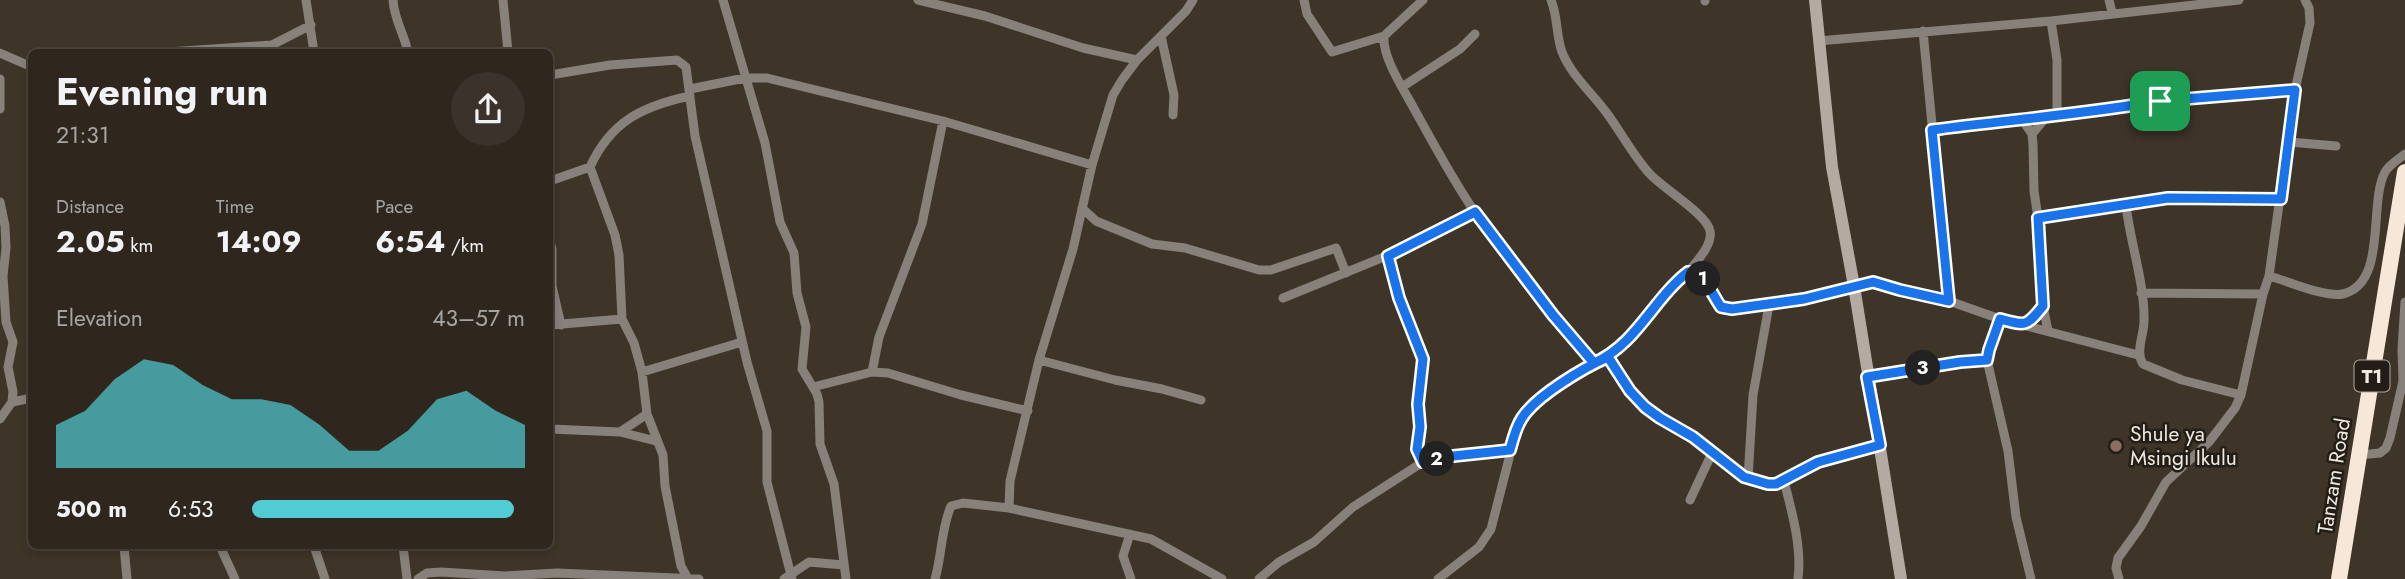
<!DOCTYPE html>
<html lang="en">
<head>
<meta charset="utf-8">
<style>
  :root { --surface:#2f271e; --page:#3b332b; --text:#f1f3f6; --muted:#a7a5a4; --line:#4a443c; --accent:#51ccd5 }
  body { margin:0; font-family:Jost,sans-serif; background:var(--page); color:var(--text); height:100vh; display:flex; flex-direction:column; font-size:26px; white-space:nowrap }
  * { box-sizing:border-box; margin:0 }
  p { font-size:23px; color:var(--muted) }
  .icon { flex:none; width:38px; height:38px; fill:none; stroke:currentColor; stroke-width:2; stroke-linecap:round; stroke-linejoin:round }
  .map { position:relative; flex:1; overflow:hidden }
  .details { position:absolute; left:28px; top:49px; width:525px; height:500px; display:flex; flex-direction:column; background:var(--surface); border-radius:10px; box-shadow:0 4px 10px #0003,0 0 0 2px var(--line) }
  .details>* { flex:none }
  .pin { position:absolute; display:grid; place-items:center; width:60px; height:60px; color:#fff; margin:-30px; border-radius:14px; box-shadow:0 4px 10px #0006 }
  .km { position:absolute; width:35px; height:35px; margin:-18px; border-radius:50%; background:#222; color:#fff; font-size:19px; line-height:35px; text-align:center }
  .round { display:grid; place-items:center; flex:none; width:74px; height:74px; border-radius:37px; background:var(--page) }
  .overview { display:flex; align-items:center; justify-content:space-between; height:119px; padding:0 28px }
  h1 { font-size:38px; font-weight:700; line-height:52px }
  .stats { display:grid; grid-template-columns:repeat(3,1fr); gap:10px; height:119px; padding:7px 28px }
  .stats div { display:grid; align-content:center }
  .stats b { font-size:30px; font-weight:700 }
  .stats small { font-size:19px; font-weight:400 }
  .stats p { font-size:19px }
  .chart { height:196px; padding:14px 28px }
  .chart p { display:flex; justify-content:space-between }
  .chart svg { width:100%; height:126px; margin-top:7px; fill:var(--accent); opacity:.7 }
  ul { padding:0 28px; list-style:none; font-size:23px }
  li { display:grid; grid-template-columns:112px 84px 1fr; align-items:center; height:52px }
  li i { height:18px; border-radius:9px; background:var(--accent) }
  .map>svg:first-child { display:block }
</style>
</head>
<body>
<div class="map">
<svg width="2405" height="579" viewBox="0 0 2405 579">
  <rect width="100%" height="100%" fill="#3f3428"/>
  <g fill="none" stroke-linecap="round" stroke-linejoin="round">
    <path stroke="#87807b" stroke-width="9" d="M306 0 314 52
      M393 0C394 19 404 34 408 52
      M503 0 508 52
      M723 0 765 143 780 222 794 253 797 293 806 327 802 369 817 394 819 402 820 444 834 484 846 579
      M918 0 985 16 1083 48 1137 60
      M1304 0 1307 14 1332 52 1384 36
      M1423 0 1384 36C1382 56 1402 87 1412 105 1432 141 1451 177 1474 211 1510 265 1553 315 1594 363
      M1551 0C1558 17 1556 36 1562 52 1571 75 1592 93 1606 112 1621 132 1632 154 1649 173 1662 188 1707 214 1710 231 1713 245 1696 262 1688 272
      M1705 0V1
      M2109 0 2112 12
      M2051 21 2057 60V115
      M1923 31 1949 301
      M1161 36 1174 95 1173 115
      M1818 41 2051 21 2239 0
      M168 52 272 45 311 25
      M0 53 32 67
      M550 75 610 65 677 60 686 67 695 136 747 362 767 431V482L792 579
      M0 79V109
      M1402 87 1460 49 1475 34
      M690 89 745 78H767L943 121 1092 165
      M2021 118 2032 134 2033 144 2034 191 2038 218 2043 306 2030 322 2023 325
      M1932 130 2021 118 2113 109 2160 101 2295 90
      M2032 134 2047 116
      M2289 142 2336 146
      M550 181 590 167
      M0 202 5 226 6 248 3 276 6 322 13 342 8 367 13 392 12 402 0 419
      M2126 205C2130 242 2145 284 2144 321 2144 335 2135 352 2143 364L2182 380 2241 395
      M1082 208 1096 221 1152 244 1185 248 1259 270H1271L1336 248 1346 273
      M2038 218 2168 198 2281 199
      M550 242 552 249V286L561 325
      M1388 256 1399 298 1423 359 1418 404 1420 427 1417 449 1423 462
      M2269 276C2288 281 2326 298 2343 294 2388 283 2368 204 2385 172 2389 165 2399 159 2405 154
      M2141 293 2263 294
      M1283 298 1411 246 1475 212
      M2043 306 2048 331
      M2000 319 1987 360 2008 451 2016 517 2031 579
      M550 325 622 319
      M1608 357 1630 391 1645 407 1693 437 1744 477 1768 484H1776L1818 462 1880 445
      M1039 360 1115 380 1162 389 1201 400
      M642 372 742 342
      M872 372 879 337 922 224 943 121
      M1867 377 1960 362 1987 360
      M813 387 872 372 888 373 961 395 1028 411
      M12 402 32 398
      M550 429 620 432 656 441
      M620 432 647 414
      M2359 455 2380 453 2386 448 2390 438 2403 381 2402 349 2405 302
      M1748 479 1753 395 1769 305
      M1784 481C1792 512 1802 547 1798 579
      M1690 500 1712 453
      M1009 508 1010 481 1039 360 1073 249 1092 165 1113 95 1122 80 1137 60 1186 11 1193 0
      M1130 534 1123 556 1131 579
      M124 546 127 579
      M220 546 235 579
      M314 546 325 579
      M403 546 407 579
      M418 579 427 573 441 572 505 576 557 573 699 579
      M688 579 681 566 665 486 663 455 647 414 642 372 634 343 622 319 619 255 615 235 590 167C611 121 643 106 690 96
      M784 579 809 562 844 565
      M935 579C942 555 941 529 951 506L963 503 1009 508 1151 539 1222 579
      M1259 579 1279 562 1314 542 1353 507 1423 462 1444 457 1510 450
      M1438 579 1479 547 1491 529 1516 431 1528 410 1537 400 1594 363 1608 357 1625 342 1688 272C1712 272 1707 307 1732 309L1804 299 1873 282 1900 291 1949 301 2000 319 2138 355
      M2119 579 2116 568 2118 558 2141 526 2166 482 2209 442 2235 408 2241 395 2263 294 2269 276 2295 90 2310 23 2309 8 2305 0"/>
    <path stroke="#b4aaa1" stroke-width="12" d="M1815 0 1832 167 1854 286 1901 579"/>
    <path stroke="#f6e7d9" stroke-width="16" d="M2339 579 2405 172"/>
  </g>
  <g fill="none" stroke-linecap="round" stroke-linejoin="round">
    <defs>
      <path id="route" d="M2160 101C2084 114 2008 120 1932 130L1949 301 1900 290 1873 282 1804 299 1732 309 1721 307C1712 295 1705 272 1688 272 1653 299 1637 344 1594 363L1553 315 1475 212 1388 256 1399 298 1423 359 1418 404 1420 427 1417 449 1423 462 1444 457 1510 450C1513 439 1516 427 1522 418 1536 396 1583 368 1608 357L1630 391 1645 407 1660 418 1693 437 1744 477 1768 484H1776L1818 462 1880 445 1867 377 1960 362 1987 360 1989 350 2000 319C2026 326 2026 327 2043 306L2038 218 2168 198 2281 199 2295 90 2160 101"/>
    </defs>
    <use href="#route" stroke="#fff" stroke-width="14"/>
    <use href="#route" stroke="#1a73e8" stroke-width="9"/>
  </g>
  <circle fill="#8d6e63" stroke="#221d17" stroke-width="2.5" cx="2116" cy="446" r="7"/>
  <g text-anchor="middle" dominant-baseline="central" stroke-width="5" stroke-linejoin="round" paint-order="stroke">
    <rect fill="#221d17" stroke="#b2aba4" stroke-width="2" x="2354.5" y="360.5" width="35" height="31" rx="5"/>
    <g font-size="19" font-weight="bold" fill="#f0e8e1">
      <text x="2372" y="376">T1</text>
    </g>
    <g font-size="21" fill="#f0e8e1" stroke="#221d17" text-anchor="start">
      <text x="2130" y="434">Shule ya<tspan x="2130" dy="24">Msingi Ikulu</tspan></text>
    </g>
    <g font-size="21" fill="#f0e8e1" stroke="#221d17">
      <text transform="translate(2334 476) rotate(-81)">Tanzam Road</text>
    </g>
  </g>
</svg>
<div class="pin" style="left:2160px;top:101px;background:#1e9e55"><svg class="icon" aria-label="arrive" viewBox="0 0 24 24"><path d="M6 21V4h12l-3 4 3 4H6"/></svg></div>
<b class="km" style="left:1703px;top:279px">1</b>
<b class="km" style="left:1437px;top:459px">2</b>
<b class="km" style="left:1923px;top:368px">3</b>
<section class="details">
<div class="overview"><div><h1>Evening run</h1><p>21:31</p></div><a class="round"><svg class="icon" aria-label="share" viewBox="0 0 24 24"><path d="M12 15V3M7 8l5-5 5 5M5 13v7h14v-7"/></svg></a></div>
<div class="stats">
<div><p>Distance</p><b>2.05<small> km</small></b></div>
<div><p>Time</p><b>14:09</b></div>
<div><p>Pace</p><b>6:54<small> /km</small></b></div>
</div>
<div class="chart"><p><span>Elevation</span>43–57 m</p>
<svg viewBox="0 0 160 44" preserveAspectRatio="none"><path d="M0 44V29L10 24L20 13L30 6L40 8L50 15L60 20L70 20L80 22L90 29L100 38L110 38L120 31L130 20L140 17L150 24L160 29V44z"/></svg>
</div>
<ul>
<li><b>500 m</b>6:53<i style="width:96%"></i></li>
</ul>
</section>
</div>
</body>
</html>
